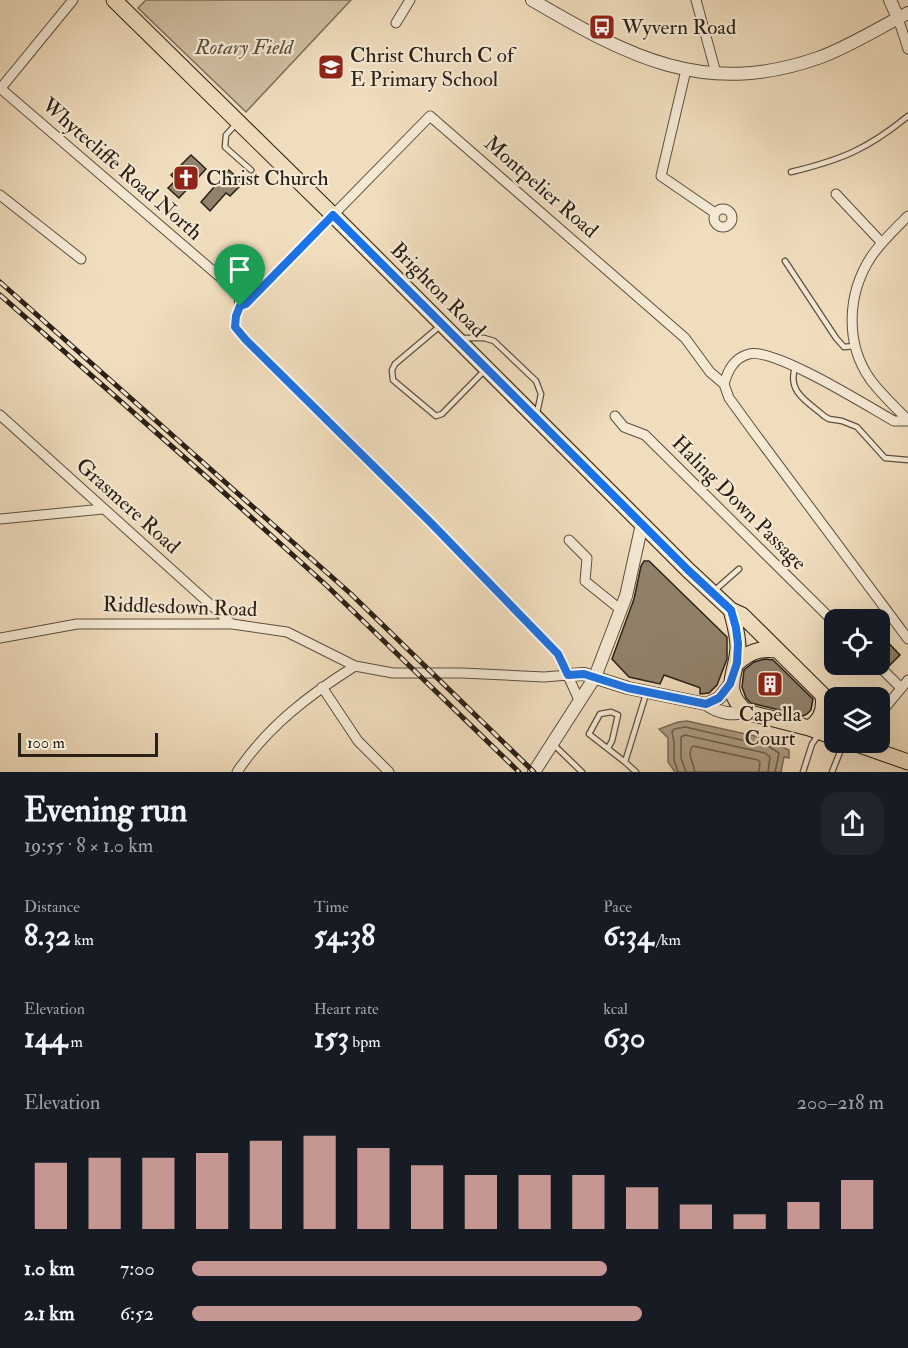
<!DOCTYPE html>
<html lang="en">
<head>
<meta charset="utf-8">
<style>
  :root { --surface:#171b24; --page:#20242c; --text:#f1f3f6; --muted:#9ea1a6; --accent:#c59692 }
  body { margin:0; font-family:"IM FELL Double Pica",serif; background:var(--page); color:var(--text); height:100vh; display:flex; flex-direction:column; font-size:22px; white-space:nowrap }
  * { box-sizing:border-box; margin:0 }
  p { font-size:20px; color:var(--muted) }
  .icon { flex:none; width:33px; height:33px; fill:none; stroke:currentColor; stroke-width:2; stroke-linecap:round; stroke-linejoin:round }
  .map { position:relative; height:772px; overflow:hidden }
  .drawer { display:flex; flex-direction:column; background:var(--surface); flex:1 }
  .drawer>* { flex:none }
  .buttons { position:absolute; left:824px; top:609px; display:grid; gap:12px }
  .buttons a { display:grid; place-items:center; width:66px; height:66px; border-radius:12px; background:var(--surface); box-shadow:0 6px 24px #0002; font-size:30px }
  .scale { position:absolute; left:18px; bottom:15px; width:140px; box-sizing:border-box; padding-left:6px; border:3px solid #2a2015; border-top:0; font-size:16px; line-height:21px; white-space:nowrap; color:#2a2015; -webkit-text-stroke:4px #f5e9d4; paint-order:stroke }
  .pin { position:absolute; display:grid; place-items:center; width:51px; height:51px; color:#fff; margin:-62px -26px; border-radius:50% 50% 50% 0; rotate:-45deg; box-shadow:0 0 6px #0007 }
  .pin .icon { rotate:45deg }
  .round { display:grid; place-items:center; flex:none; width:63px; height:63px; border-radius:18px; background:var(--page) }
  .summary { display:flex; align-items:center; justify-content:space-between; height:102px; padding:0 24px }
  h1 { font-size:33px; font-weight:700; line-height:45px }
  .stats { display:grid; grid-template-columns:repeat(3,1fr); gap:9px; height:102px; padding:6px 24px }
  .stats div { display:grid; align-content:center }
  .stats b { font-size:30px; font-weight:700 }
  .stats small { font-size:16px; font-weight:400 }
  .stats p { font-size:16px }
  .chart { height:168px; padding:12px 24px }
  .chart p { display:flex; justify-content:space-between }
  .chart svg { width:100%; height:108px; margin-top:6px; stroke:var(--accent); stroke-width:6 }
  ul { padding:0 24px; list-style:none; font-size:20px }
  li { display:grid; grid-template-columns:96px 72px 1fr; align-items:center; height:45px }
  li i { height:15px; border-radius:8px; background:var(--accent) }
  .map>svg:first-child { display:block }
</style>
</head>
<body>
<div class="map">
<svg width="908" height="772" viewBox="0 0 908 772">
  <rect width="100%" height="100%" fill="#f0ddbd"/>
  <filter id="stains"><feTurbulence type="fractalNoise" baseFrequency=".00333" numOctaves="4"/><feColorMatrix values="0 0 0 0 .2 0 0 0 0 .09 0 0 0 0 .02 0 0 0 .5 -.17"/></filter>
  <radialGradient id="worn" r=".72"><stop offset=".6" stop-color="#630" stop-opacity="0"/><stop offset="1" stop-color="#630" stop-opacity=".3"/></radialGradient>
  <path fill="#cebda0" stroke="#7c6e5a" stroke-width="1.5" d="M146 0H351L246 112 138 8Z"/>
  <path fill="#ad9d84" stroke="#796b58" stroke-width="1.5" d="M687 721 764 738 789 750V758L784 757 781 772H675L668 762V738L659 729 678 722Z"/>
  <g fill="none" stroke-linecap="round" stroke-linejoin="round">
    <path stroke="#6c5e4c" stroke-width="1.5" d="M678 772 674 760V742L672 732 674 729 685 727 768 746 779 753 775 772
      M686 772 681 758V737L685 735 765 753 770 757 768 772
      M695 772 690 755 691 748 693 746 758 760 760 762 759 772"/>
  </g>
  <path fill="#91826c" stroke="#2a2015" stroke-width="1.5" d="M191 155 206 169 179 198 168 188 176 180 171 175Z
    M229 170 243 183 230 196 226 193 210 211 201 202Z
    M644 561H649L727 637V659L717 685 709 693 700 694V688L698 687 664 675 660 684 629 677 612 659 634 599 641 566Z
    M879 633 900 655 889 666 879 656Z
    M765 659 773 660 813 699 811 710 807 714 803 716 751 703 746 698 742 687 744 670 754 662Z"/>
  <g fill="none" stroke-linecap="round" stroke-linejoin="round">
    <defs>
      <path id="service" d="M237 123 226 135 225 147 251 170
        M791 172C841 160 868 149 908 116
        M785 261 836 338 844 347 855 346
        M440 326 395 364 392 370 393 380 436 416 442 414 484 371
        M462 338H484L494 341 536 381 541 394 537 413
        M795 368C787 392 808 402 824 416L829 419 842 421 857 427 885 458 908 460
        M714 591 739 569
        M554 745 582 772
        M608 748 612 741 618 715 611 712 600 714 589 734 625 762
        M636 772 625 762 646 694
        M803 772 812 744 819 734
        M832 772 844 742"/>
      <path id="minor" d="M696 0 716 73
        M898 18 908 49
        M396 23 410 0
        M686 70 661 176 715 213
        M0 88 234 289 239 295 240 306
        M1 88 73 0
        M836 194 882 243
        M0 195 81 259
        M714 218a9 9 0 1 1 18 0a9 9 0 1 1-18 0Z
        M908 216C895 229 881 242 871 257 847 294 845 343 870 379 881 394 895 407 908 420
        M724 384C728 370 734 358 749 354 774 347 869 407 894 421H908
        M0 415 232 624
        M615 416 624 427 645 435 834 622
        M0 519 103 509
        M569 540 587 558 585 581 621 610
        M0 638 77 624H232L287 632 355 666 393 673H462L544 677 568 675
        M877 664 901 688
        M322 687 358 741 389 772
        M579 700 558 654 432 524 246 340 235 327 236 316 240 306 246 304 430 116 685 338 710 372 724 384 729 398 753 431 908 639
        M879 715 908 680
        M237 772C268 726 309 695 355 666"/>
      <path id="tertiary" d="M532 0C628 56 704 98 818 58 849 47 878 28 908 13
        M890 0 898 18
        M568 675 584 674 628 688 706 704C718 713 733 715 746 712
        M706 704 719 698 730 684
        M534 772 595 677 626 596 642 524"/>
      <path id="primary" d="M114 0 333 215 688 570 731 610 742 615 834 706
        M731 610C734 622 738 634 738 647 737 676 720 688 746 712L809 728 834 737
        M737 663C749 652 759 648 776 650
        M809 728C821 721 825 710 823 697
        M851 742 908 762"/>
    </defs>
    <use href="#service" stroke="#5c4f3f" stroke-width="7"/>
    <use href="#minor" stroke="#5c4f3f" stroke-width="11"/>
    <use href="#tertiary" stroke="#5c4f3f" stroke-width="14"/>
    <use href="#primary" stroke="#2a2015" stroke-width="17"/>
    <use href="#service" stroke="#f5e9d4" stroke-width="4.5"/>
    <use href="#minor" stroke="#f5e9d4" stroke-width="9"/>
    <use href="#tertiary" stroke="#f5e9d4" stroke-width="12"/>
    <use href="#primary" stroke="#f0ddbd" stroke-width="15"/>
    <defs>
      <path id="rail" d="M0 282 351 594 534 772
        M0 295 210 480 326 585 519 772"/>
    </defs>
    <use href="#rail" stroke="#2a2015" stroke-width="5"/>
    <use href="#rail" stroke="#f5e9d4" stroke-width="3" stroke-dasharray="9" stroke-linecap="butt"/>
  </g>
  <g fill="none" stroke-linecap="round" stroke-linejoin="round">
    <defs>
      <path id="route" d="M333 215 688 570 731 610 736 628 738 644 737 663 730 684 719 698 706 704 628 688 584 674 568 675 558 654 432 524 246 340 235 327 236 316 240 306 246 304Z"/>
    </defs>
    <use href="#route" stroke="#fff" stroke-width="12"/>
    <use href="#route" stroke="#1a73e8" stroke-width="8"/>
  </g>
  <defs>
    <symbol id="bus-square" viewBox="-11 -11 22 22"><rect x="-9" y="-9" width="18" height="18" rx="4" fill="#8f2418" stroke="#f5e9d4"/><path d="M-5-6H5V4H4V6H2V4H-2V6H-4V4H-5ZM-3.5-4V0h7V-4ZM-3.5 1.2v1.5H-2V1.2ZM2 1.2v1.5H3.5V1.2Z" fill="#fff"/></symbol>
    <symbol id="school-square" viewBox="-11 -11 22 22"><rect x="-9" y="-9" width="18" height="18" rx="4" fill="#8f2418" stroke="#f5e9d4"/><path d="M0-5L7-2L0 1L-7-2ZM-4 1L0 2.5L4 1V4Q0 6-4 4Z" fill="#fff"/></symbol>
    <symbol id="church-square" viewBox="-11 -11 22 22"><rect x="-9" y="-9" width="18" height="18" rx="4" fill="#8f2418" stroke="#f5e9d4"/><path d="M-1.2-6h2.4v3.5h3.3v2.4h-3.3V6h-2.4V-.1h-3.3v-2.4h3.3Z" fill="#fff"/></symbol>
    <symbol id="building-square" viewBox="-11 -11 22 22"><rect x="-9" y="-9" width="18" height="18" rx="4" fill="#8f2418" stroke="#f5e9d4"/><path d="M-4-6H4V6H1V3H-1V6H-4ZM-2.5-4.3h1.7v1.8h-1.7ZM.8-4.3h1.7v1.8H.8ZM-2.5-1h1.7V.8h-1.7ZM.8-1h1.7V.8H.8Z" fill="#fff"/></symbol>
  </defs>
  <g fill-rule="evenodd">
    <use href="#bus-square" x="587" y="12" width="30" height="30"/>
    <use href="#school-square" x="316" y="52" width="30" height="30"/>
    <use href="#church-square" x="171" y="163" width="30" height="30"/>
    <use href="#building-square" x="755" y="669" width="30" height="30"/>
  </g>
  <g text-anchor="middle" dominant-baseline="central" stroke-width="4.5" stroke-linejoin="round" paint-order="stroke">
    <g font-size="21" fill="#2a2015" stroke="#f5e9d4" text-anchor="start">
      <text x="622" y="27">Wyvern Road</text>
      <text x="350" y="55">Christ Church C of<tspan x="350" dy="24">E Primary School</tspan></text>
      <text x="206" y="178">Christ Church</text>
      <text x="770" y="714" text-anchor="middle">Capella<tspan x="770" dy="24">Court</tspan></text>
    </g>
    <g font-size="21" font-style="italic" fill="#5b4f3f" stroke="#f5e9d4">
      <text x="244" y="47">Rotary Field</text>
    </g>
    <g font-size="21" fill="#2a2015" stroke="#f5e9d4">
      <text transform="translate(122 169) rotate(41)">Whytecliffe Road North</text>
      <text transform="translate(541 187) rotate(41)">Montpelier Road</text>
      <text transform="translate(438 290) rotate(45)">Brighton Road</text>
      <text transform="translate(739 503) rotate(45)">Haling Down Passage</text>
      <text transform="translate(128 506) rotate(42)">Grasmere Road</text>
      <text transform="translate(180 607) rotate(2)">Riddlesdown Road</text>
    </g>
  </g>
  <rect width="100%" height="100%" filter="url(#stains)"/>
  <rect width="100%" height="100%" fill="url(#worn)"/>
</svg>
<div class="buttons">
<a><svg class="icon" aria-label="locate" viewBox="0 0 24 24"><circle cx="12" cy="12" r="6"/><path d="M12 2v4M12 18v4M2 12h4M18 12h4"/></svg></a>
<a><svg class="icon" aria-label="layers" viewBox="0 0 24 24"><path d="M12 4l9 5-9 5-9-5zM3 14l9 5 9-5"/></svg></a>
</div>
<div class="scale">100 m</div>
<div class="pin" style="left:240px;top:306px;background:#1e9e55"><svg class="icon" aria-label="arrive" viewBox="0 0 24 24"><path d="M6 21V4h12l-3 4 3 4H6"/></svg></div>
</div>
<section class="drawer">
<div class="summary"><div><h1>Evening run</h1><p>19:55 · 8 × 1.0 km</p></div><a class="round"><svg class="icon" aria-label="share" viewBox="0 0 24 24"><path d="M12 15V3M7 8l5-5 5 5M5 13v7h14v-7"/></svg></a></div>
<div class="stats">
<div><p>Distance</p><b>8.32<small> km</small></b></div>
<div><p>Time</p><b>54:38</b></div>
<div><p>Pace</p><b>6:34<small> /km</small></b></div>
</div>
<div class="stats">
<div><p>Elevation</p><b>144<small> m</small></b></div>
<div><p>Heart rate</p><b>153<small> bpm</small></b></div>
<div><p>kcal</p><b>630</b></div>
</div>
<div class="chart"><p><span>Elevation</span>200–218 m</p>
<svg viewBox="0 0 160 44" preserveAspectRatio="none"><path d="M5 44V17M15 44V15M25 44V15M35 44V13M45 44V8M55 44V6M65 44V11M75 44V18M85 44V22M95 44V22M105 44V22M115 44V27M125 44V34M135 44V38M145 44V33M155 44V24"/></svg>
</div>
<ul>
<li><b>1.0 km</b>7:00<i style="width:60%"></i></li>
<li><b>2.1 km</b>6:52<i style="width:65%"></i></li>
</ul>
</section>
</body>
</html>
